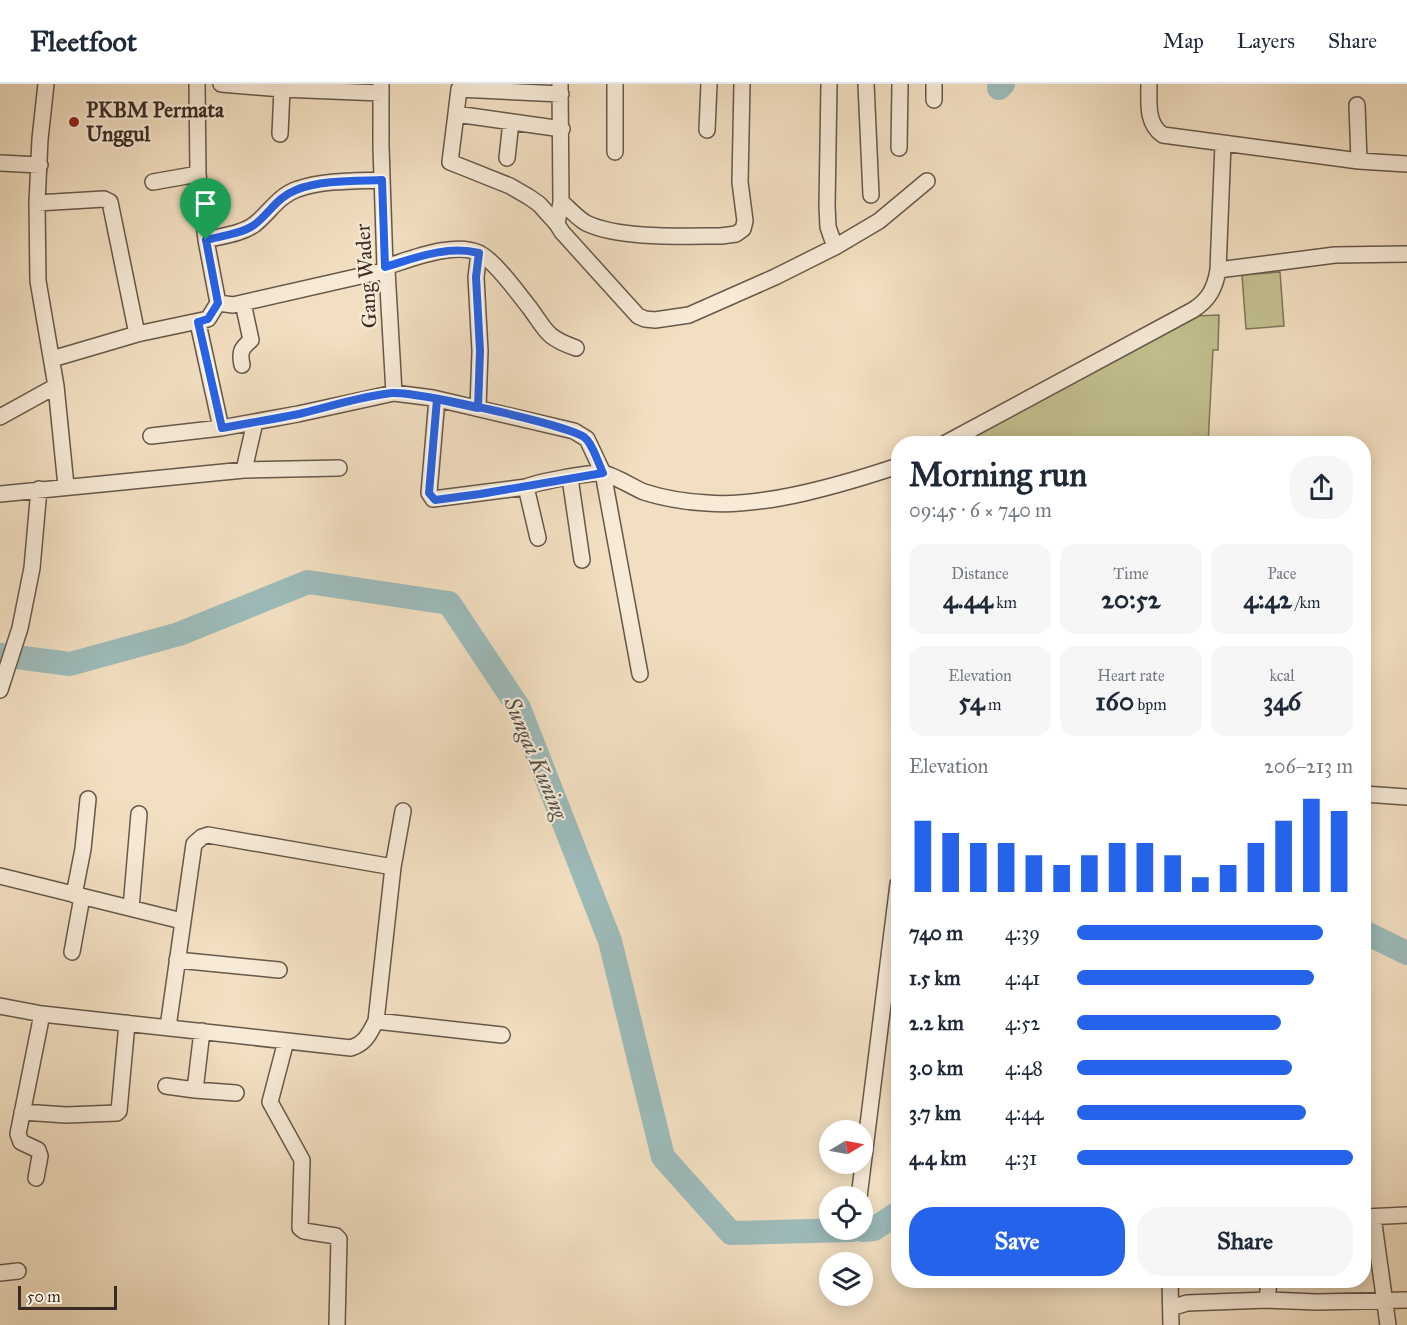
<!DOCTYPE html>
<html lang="en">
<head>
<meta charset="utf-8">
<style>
  :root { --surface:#fff; --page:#f6f6f7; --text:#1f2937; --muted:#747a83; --line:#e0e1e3; --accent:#2563eb }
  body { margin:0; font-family:"IM FELL Great Primer",serif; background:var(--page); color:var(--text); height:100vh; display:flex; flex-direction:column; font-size:22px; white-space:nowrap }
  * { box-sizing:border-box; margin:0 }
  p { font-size:20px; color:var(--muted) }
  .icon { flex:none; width:33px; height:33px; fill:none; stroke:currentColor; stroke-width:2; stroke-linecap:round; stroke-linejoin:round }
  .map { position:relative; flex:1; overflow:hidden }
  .side { position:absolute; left:891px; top:352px; width:480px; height:852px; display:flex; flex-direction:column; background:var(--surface); border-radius:24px; box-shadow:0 3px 15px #0003 }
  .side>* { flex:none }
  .needle { width:39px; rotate:80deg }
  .tools { position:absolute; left:819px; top:1036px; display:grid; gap:12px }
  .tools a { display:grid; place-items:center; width:54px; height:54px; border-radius:50%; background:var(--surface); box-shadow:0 3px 15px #0003; font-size:30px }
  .scale { position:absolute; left:18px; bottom:15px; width:99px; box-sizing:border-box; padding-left:6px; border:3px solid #392b24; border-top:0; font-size:16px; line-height:21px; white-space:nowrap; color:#392b24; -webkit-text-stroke:4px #f7ead7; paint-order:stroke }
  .pin { position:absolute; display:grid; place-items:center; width:51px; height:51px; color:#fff; margin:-62px -26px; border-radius:50% 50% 50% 0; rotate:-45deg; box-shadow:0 0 6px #0007 }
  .pin .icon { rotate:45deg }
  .round { display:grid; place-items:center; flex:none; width:63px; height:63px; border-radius:24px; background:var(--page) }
  .summary { display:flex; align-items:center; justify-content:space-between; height:102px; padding:0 18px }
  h1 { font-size:33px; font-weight:800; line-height:45px }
  .metrics { display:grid; grid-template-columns:repeat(3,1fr); gap:9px; height:102px; padding:6px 18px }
  .metrics div { display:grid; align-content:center; border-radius:15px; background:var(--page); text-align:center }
  .metrics b { font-size:26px; font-weight:800 }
  .metrics small { font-size:16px; font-weight:400 }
  .metrics p { font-size:16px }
  .chart { height:168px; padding:12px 18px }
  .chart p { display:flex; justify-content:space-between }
  .chart svg { width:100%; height:108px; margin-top:6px; stroke:var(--accent); stroke-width:6 }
  .cta { display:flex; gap:12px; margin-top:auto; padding:12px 18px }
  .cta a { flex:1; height:69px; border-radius:24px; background:var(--accent); color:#fff; font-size:24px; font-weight:800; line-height:69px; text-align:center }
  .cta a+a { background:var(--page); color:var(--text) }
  ul { padding:0 18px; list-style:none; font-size:20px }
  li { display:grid; grid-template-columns:96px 72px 1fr; align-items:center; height:45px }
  li i { height:15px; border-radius:8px; background:var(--accent) }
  header { display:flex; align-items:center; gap:36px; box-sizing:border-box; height:84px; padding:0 30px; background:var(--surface); border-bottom:2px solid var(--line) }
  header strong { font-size:28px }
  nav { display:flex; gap:33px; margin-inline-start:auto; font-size:21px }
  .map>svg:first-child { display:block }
</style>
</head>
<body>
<header>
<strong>Fleetfoot</strong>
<nav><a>Map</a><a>Layers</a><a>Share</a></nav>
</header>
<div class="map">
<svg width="1407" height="1241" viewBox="0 0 1407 1241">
  <rect width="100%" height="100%" fill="#f2dfc1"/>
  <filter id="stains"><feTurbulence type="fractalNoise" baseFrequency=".00333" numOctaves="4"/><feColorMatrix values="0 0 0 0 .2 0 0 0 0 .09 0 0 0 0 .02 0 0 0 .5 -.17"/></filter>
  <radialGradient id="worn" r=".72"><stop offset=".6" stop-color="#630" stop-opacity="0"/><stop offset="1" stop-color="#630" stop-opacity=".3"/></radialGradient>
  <path fill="#c2c08e" stroke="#7e7659" stroke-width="1.5" d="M1280 188 1284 242 1246 245 1242 191Z
    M1219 231 1218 266H1213L1208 360H956L1194 232Z"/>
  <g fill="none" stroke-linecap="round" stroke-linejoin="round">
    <path stroke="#9dbbba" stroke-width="24" d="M999 4 1003 0
      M0 571 70 580 179 550 308 498 449 519 519 624 610 857 663 1073 731 1149 852 1146
      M1364 848 1407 869
      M862 1146 874 1145 898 1129"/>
    <defs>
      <path id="minor" d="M46 0 40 55 37 119 38 197 56 302 66 402
        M197 0 198 90 206 156 218 219
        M221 0 282 5 381 9
        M381 0V63L385 183 387 186 394 309
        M560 0 561 118C569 124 577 134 586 139 619 155 683 152 721 152L736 150 743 145 745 137 740 98 742 0
        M615 0V68
        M829 0 827 122 828 143 835 163
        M866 0 871 111
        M934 0V16
        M1149 0C1149 18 1146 40 1163 51L1359 77 1407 80
        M1357 21 1359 77
        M456 30 459 5 561 10
        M707 46 709 0
        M280 50 282 5
        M899 64 900 0
        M507 74 511 38
        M0 79 40 81
        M153 98 198 90
        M561 118 557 140 562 148 638 232 645 235 655 236 689 231 775 193 835 163 879 137 927 97
        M37 119 104 115 110 118 137 250
        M557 140 539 120 529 113 510 102 450 78 456 30 562 45
        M206 156C221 152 242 150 255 140 270 128 279 111 298 105 324 96 355 97 382 96
        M385 183C409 176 454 157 479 169 495 177 517 208 529 223 547 247 545 253 576 264
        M1218 186 1335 171 1407 170
        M218 219 233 221 387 186
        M198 239 221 344
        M52 275 137 250 208 235 218 219
        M242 281C239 267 242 264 251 256L243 219
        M437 315 429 409 433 415 526 403
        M478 324 480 267 476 193 479 169
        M0 333 56 302
        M151 352 221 344 298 330 394 309 433 314 574 347 587 355 603 389 640 590
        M944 360 1193 226C1209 216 1215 204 1218 186L1223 60
        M244 386 255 338
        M570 394 582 476
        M0 410 244 386 339 384
        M538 454 526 403C537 398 591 388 602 389 614 391 632 403 644 408 663 414 687 418 707 419 764 424 844 400 898 382
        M0 606 20 544 32 484 39 405
        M1364 710 1407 713
        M0 792 182 837
        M74 811 83 765 88 715
        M131 824 139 730
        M72 868 82 813
        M177 876 279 886
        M0 922 42 930 351 964C366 959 369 950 376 937L393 783 403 727
        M376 937 502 951
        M168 943 194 760 202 753 208 751 393 783
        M202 947 195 1006 236 1009
        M286 957 270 1018 302 1076 300 1144 304 1147 336 1152 339 1155 337 1241
        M166 1002 195 1006
        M22 1028 66 1031 117 1029 119 1027 127 939
        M36 1094 40 1072 38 1066 21 1058 18 1050 42 930
        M859 1113 898 800
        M1365 1133 1407 1131
        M1373 1133 1388 1241
        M0 1189 18 1187
        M1170 1197 1171 1241
        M1267 1216 1269 1197
        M1171 1224 1187 1219 1267 1216 1317 1218 1407 1216"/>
    </defs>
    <use href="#minor" stroke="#67584b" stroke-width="18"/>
    <use href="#minor" stroke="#f7ead7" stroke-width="15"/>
  </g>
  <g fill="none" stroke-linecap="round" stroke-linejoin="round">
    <defs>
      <path id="route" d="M206 156 218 219 208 235 198 238 222 344C248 339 276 335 303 329 332 322 362 312 392 309 415 307 568 341 584 353 593 360 598 379 603 389L480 410 435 416 429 409 437 315 478 324 480 267 476 193 479 169C447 161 415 174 385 183L382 96C357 97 319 96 296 106 277 113 269 130 254 141 241 150 221 152 206 156"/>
    </defs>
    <use href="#route" stroke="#fff" stroke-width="12"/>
    <use href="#route" stroke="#2563eb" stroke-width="8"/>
  </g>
  <circle fill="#8f2418" stroke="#f7ead7" stroke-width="2" cx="74" cy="38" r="6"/>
  <g text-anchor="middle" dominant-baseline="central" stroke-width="4.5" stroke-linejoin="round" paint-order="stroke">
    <g font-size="21" font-weight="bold" fill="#392b24" stroke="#f7ead7" text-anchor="start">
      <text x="86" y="26">PKBM Permata<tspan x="86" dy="24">Unggul</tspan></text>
    </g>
    <g font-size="21" fill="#392b24" stroke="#f7ead7">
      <text transform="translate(366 192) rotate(-94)">Gang Wader</text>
    </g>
    <g font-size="22" font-style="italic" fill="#524f4a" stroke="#f7ead7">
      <text transform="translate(536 674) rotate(67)">Sungai Kuning</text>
    </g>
  </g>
  <rect width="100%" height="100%" filter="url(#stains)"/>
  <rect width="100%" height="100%" fill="url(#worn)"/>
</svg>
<div class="tools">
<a><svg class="needle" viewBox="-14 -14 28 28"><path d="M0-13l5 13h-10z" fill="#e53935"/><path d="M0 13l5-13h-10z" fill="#747a83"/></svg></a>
<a><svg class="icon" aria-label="locate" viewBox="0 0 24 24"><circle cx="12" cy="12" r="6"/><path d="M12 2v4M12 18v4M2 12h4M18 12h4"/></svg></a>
<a><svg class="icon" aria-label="layers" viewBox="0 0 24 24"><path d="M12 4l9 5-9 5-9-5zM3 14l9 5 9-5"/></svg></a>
</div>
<div class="scale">50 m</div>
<div class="pin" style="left:206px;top:156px;background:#1e9e55"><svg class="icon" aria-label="arrive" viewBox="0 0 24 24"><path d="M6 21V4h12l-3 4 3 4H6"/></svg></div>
<section class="side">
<div class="summary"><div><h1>Morning run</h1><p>09:45 · 6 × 740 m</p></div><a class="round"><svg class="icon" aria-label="share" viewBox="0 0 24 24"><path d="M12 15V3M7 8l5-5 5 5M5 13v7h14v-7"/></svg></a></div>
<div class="metrics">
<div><p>Distance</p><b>4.44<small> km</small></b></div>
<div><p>Time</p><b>20:52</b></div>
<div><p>Pace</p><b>4:42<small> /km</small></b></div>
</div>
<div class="metrics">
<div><p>Elevation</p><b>54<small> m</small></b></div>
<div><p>Heart rate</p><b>160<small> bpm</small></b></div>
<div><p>kcal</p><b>346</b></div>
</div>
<div class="chart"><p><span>Elevation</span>206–213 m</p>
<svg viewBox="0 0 160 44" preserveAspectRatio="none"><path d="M5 44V15M15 44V20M25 44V24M35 44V24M45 44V29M55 44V33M65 44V29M75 44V24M85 44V24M95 44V29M105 44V38M115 44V33M125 44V24M135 44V15M145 44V6M155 44V11"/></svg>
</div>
<ul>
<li><b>740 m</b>4:39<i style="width:89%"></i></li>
<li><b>1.5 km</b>4:41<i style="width:86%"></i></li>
<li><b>2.2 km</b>4:52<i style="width:74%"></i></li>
<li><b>3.0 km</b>4:48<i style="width:78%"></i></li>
<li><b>3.7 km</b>4:44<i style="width:83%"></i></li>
<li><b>4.4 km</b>4:31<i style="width:100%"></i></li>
</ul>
<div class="cta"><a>Save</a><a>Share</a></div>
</section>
</div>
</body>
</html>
